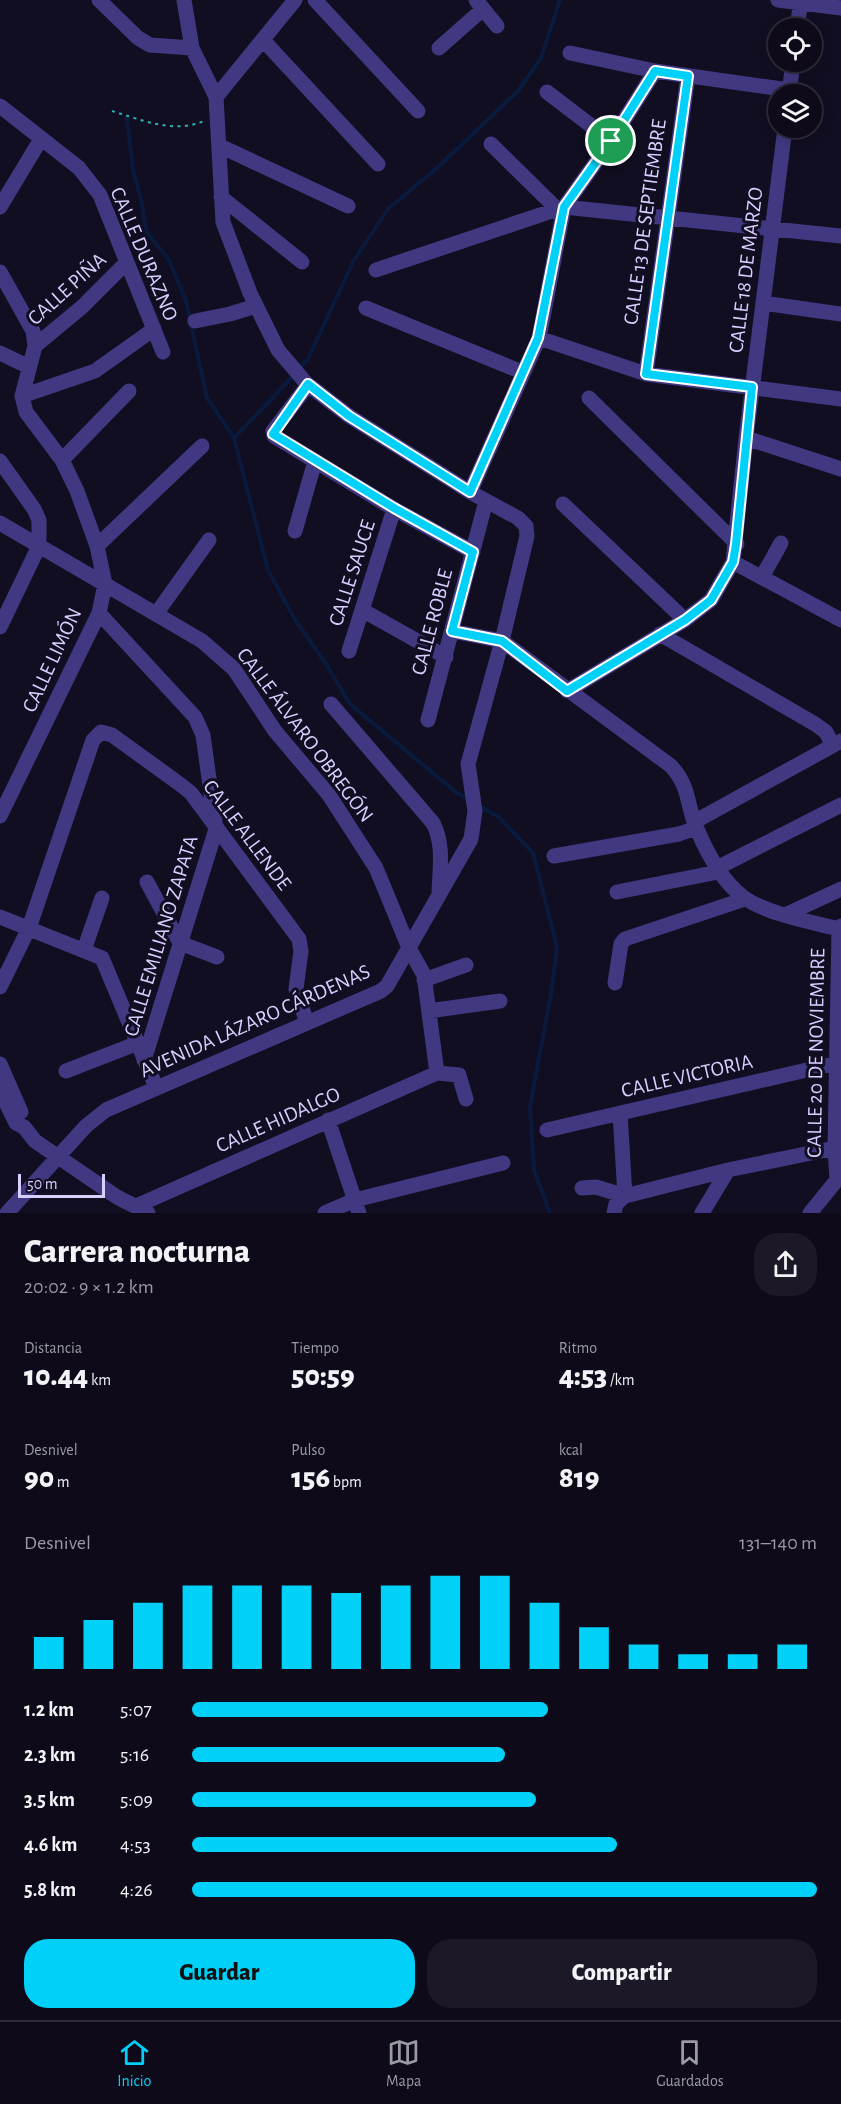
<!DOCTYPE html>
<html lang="es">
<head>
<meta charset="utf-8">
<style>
  :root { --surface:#0e0a1a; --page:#1c1827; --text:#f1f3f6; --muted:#9b9aa2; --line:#2e2b39; --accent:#01d1f9 }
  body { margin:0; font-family:"Alegreya Sans",sans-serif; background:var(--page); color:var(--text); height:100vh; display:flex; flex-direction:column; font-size:22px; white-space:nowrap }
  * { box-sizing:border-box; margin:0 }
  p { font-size:20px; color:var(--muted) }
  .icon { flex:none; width:33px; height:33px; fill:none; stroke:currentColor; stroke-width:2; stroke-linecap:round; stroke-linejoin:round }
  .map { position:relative; height:1213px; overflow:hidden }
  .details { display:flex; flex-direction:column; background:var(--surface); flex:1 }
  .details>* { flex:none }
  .controls { position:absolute; left:768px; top:18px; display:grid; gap:12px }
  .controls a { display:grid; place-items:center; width:54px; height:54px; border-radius:50%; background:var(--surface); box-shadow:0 3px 15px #0003,0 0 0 2px var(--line); font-size:30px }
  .scale { position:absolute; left:18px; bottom:15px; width:87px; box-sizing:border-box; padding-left:6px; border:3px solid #d7cfff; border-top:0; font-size:16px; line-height:21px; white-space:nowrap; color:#d7cfff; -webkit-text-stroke:4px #120e22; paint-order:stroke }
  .pin { position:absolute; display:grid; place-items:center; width:51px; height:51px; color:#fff; margin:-26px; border:3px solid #fff; border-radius:50%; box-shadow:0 2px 6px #0007 }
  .round { display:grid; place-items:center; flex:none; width:63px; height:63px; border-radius:24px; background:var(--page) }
  .head { display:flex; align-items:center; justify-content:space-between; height:102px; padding:0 24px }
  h1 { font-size:33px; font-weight:800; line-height:45px }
  .figures { display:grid; grid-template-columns:repeat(3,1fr); gap:9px; height:102px; padding:6px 24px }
  .figures div { display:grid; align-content:center }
  .figures b { font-size:30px; font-weight:800 }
  .figures small { font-size:16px; font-weight:400 }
  .figures p { font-size:16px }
  .chart { height:168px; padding:12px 24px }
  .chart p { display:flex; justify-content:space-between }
  .chart svg { width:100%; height:108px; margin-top:6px; stroke:var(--accent); stroke-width:6 }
  .primary-button { display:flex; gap:12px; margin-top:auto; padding:12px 24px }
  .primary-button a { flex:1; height:69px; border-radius:24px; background:var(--accent); color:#111; font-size:24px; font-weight:800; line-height:69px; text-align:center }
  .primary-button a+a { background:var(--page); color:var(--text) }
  ul { padding:0 24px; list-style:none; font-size:20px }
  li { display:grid; grid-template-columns:96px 72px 1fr; align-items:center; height:45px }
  li i { height:15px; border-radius:8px; background:var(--accent) }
  .dock { display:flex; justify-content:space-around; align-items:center; height:84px; border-top:2px solid var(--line); background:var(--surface); font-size:16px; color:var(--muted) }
  .dock a { display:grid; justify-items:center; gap:3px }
  .dock .current { color:var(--accent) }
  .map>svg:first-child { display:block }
</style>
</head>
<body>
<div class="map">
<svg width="841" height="1213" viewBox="0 0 841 1213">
  <rect width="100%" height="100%" fill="#120e22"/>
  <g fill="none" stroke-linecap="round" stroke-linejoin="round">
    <path stroke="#091a3f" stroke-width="4" d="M127 118 133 170 141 199 146 231 169 260 186 301 207 398 234 438 268 570 294 618 326 664 350 704 457 793 468 799
      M299 369 308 359 353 262 388 209 437 168 518 91 541 58 560 0
      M234 438 294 375
      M479 806 499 817 533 853 557 947 551 994 530 1107 534 1170 550 1213"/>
    <path stroke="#2eb4b4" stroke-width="2" stroke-dasharray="3 4.5" stroke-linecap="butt" d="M112 111C142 120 174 134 204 121"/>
    <path stroke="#403981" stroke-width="15" d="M99 0 138 38 150 45 192 48 216 97
      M184 0 192 48
      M315 0 418 111
      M476 0 497 26
      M778 0 841 8
      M797 28 801 0
      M263 40 378 164
      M439 48 483 9
      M570 53 655 71 789 90
      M547 92 611 141
      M789 94 793 62
      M0 106 79 168 100 195 163 352
      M491 144 557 209
      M220 146 348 206
      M221 197 302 262
      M0 207 41 139
      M376 270 564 207 841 236
      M0 272 33 331 35 346 22 396 26 412 62 460 77 491 97 546 105 584 99 613 0 816
      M763 303 841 314
      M366 308 522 372
      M195 321 230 314 256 306
      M539 338 646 374 841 399
      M35 346 82 307 127 262
      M0 353 29 367
      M646 374 688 76
      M308 385 273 431 274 436 394 509 473 552
      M22 396 95 371 154 329
      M589 398 737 544
      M746 438 841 469
      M62 460 129 391
      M0 461 34 509 39 520V546L0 627
      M470 492 539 338 564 207 611 141 655 71
      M563 504 685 620
      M0 523 202 641 234 669 275 731 329 795 376 868 409 948 424 975 437 1073
      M295 531 315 461
      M97 546 202 446
      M733 562 841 620
      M762 577 781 543
      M362 610 446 657
      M99 613 195 717 203 735 216 829 144 1060
      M156 614 209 540
      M452 631 502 641 671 766C691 788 686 805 697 829 707 853 722 881 743 897 767 914 811 922 839 929
      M660 634 815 724 826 732 832 744
      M349 651 394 509
      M567 691 685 620 711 600 733 562 746 438 785 128
      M331 704 433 823C444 844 440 868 439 891
      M428 720 486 501
      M694 822 841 741
      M554 856 679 834 696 828
      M147 882 180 943 217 957
      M617 892 713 873 717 868 841 805
      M785 915 841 889
      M0 917 102 958 156 1087
      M84 950 102 898
      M424 980 466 965
      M615 983 621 944 625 939 745 899
      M0 987 29 928 93 740 101 732 112 735 181 785 191 793 299 939 301 951 296 989 307 1023
      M429 1011 500 1001
      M0 1064 21 1112
      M66 1071 138 1043
      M0 1090 16 1123 24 1127 35 1141 117 1197 148 1213
      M328 1120 359 1213
      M547 1130 837 1063
      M837 1180 835 1148 839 929 841 926
      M582 1188 596 1187 625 1196 728 1170 835 1148
      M136 1206 437 1073 459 1075 466 1099
      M7 1213 86 1126 106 1110 381 991 387 986 471 839 475 811 468 764 502 641 527 536 526 526 518 518 470 492 349 416 306 383 278 350 250 293 223 222 216 97 295 0
      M325 1213 355 1200 503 1163
      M614 1213 616 1204 625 1196 620 1113
      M702 1213 728 1170
      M810 1213 841 1175"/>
  </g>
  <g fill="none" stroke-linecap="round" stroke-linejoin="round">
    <defs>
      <path id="route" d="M655 71 688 76 646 374 752 387 736 544 733 562 711 600 685 620 567 691 502 641 452 631 473 552 394 508 273 434 308 384 349 416 470 492 538 338 564 207 611 141Z"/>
    </defs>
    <use href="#route" stroke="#fff" stroke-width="12"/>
    <use href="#route" stroke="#01d1f9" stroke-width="8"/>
  </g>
  <g text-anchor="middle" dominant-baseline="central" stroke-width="6" stroke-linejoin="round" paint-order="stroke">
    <g font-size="21" fill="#d7cfff" stroke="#120e22">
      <text transform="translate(645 222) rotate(-82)">CALLE 13 DE SEPTIEMBRE</text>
      <text transform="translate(144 254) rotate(67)">CALLE DURAZNO</text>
      <text transform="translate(746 270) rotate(-83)">CALLE 18 DE MARZO</text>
      <text transform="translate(67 289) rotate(-42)">CALLE PIÑA</text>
      <text transform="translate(352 573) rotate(-72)">CALLE SAUCE</text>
      <text transform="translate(432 622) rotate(-75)">CALLE ROBLE</text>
      <text transform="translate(52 660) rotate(-65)">CALLE LIMÓN</text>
      <text transform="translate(305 735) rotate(53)">CALLE ÁLVARO OBREGÓN</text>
      <text transform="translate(247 835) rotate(53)">CALLE ALLENDE</text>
      <text transform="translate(161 936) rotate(-73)">CALLE EMILIANO ZAPATA</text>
      <text transform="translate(255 1021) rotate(-24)">AVENIDA LÁZARO CÁRDENAS</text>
      <text transform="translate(816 1053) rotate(-89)">CALLE 20 DE NOVIEMBRE</text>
      <text transform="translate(687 1076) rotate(-13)">CALLE VICTORIA</text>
      <text transform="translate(278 1120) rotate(-24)">CALLE HIDALGO</text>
    </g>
  </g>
</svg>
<div class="controls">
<a><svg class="icon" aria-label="locate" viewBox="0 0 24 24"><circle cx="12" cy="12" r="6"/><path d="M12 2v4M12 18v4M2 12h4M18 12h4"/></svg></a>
<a><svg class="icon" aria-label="layers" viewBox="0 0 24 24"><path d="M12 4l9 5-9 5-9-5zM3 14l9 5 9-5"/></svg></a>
</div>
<div class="scale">50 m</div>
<div class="pin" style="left:611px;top:141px;background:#1e9e55"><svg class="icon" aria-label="arrive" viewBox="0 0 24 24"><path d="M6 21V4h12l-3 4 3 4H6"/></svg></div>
</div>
<section class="details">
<div class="head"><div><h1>Carrera nocturna</h1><p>20:02 · 9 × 1.2 km</p></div><a class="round"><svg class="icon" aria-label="share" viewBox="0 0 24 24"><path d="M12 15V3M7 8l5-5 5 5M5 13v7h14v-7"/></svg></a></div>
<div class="figures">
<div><p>Distancia</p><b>10.44<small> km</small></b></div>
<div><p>Tiempo</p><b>50:59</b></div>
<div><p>Ritmo</p><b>4:53<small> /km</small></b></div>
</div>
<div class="figures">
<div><p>Desnivel</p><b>90<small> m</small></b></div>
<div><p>Pulso</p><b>156<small> bpm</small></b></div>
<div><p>kcal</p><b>819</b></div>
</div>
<div class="chart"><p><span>Desnivel</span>131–140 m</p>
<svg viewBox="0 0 160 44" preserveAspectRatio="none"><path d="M5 44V31M15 44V24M25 44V17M35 44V10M45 44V10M55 44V10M65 44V13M75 44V10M85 44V6M95 44V6M105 44V17M115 44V27M125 44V34M135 44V38M145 44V38M155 44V34"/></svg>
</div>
<ul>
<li><b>1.2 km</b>5:07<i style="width:57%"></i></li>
<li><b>2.3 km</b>5:16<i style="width:50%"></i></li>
<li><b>3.5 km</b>5:09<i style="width:55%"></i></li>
<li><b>4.6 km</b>4:53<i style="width:68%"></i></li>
<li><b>5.8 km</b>4:26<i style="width:100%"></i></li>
</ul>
<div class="primary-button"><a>Guardar</a><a>Compartir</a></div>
</section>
<nav class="dock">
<a class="current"><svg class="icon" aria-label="home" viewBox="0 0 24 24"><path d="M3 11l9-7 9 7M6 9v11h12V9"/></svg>Inicio</a>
<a><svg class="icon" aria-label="map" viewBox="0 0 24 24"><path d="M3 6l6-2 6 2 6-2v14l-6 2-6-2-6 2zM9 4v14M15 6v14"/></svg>Mapa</a>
<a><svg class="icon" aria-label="saved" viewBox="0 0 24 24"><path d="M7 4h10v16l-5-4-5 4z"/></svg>Guardados</a>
</nav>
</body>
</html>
